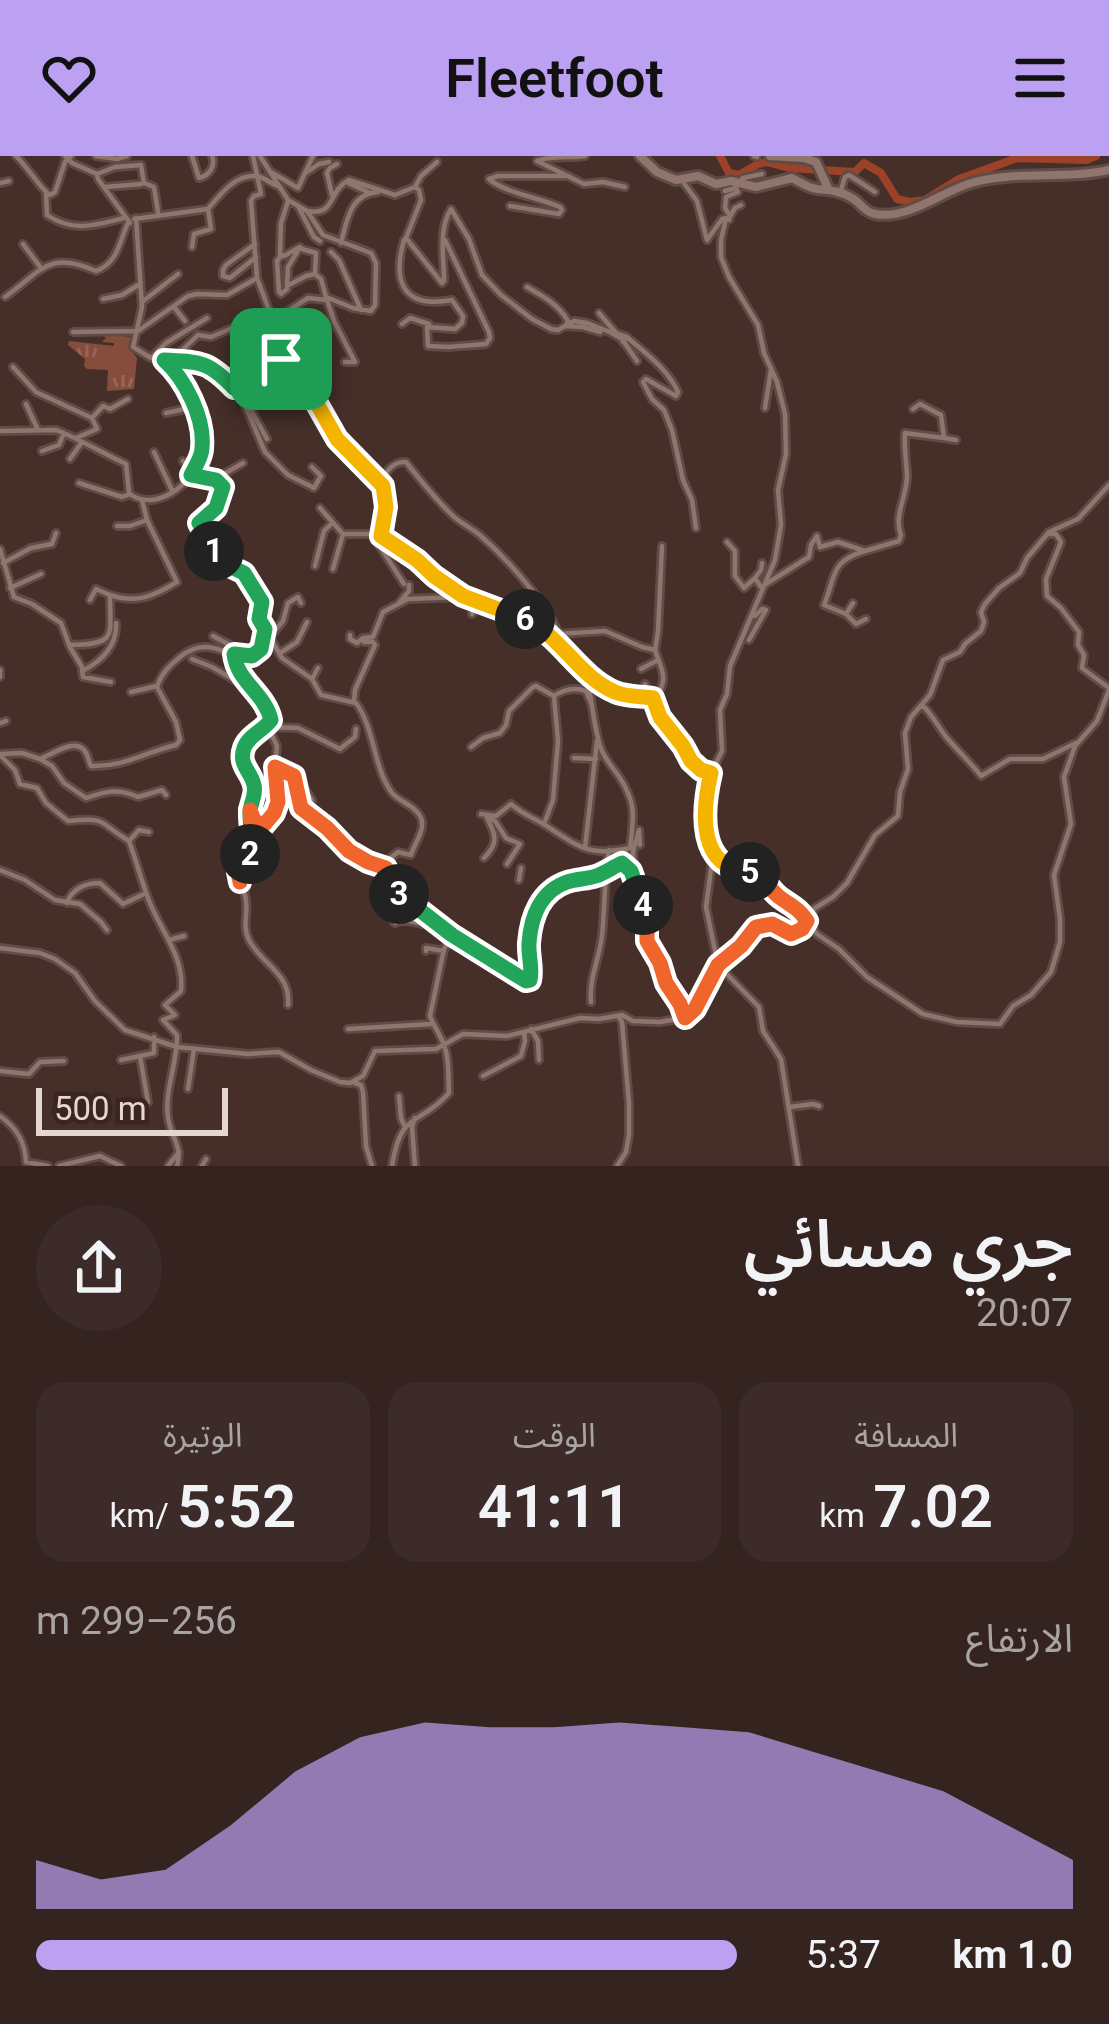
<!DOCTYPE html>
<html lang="ar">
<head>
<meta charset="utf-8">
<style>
  :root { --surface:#34231f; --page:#3c2b28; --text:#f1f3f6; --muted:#a9a4a4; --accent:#bca0f2 }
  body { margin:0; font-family:Roboto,"Noto Sans Arabic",sans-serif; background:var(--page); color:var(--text); direction:rtl; height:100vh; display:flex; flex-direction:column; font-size:45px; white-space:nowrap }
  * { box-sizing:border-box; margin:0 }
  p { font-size:39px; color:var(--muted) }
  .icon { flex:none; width:66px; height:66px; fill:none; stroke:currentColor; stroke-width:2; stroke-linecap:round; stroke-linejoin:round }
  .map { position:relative; height:1010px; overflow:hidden; direction:ltr }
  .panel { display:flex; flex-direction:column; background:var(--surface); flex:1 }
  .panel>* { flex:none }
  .scale { position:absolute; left:36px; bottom:30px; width:192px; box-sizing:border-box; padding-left:12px; border:6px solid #e5d6d1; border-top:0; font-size:33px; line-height:42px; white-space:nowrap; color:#e5d6d1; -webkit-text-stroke:9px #3b251f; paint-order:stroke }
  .pin { position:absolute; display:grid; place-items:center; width:102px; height:102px; color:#fff; margin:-51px; border-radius:24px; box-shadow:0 6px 18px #0006 }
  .km { position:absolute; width:60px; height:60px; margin:-30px; border-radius:50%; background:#222; color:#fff; font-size:33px; line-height:60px; text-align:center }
  .round { display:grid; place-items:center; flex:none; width:126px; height:126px; border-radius:63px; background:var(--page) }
  .headline { display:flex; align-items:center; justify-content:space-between; height:204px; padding:0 36px }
  h1 { font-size:66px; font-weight:600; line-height:90px }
  .metrics { display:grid; grid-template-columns:repeat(3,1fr); gap:18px; height:204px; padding:12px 36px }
  .metrics div { display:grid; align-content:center; border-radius:30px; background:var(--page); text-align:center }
  .metrics b { font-size:60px; font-weight:600 }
  .metrics small { font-size:33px; font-weight:400 }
  .metrics p { font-size:33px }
  .chart { height:336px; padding:24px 36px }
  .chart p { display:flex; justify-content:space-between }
  .chart svg { width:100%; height:216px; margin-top:12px; fill:var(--accent); opacity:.7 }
  ul { padding:0 36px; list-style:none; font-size:39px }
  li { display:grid; grid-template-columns:192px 144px 1fr; align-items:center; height:90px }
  li i { height:30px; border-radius:15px; background:var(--accent) }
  header { display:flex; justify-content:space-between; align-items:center; height:156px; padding:0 36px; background:var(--accent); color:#111; font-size:54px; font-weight:600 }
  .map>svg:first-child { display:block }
</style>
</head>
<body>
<header><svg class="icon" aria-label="menu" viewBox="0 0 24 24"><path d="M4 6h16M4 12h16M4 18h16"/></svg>Fleetfoot<svg class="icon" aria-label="heart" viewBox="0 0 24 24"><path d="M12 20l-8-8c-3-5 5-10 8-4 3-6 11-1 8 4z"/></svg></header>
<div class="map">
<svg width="1109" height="1010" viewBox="0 0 1109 1010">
  <defs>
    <pattern id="grass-tufts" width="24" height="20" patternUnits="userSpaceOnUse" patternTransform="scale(3)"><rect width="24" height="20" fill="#864d3c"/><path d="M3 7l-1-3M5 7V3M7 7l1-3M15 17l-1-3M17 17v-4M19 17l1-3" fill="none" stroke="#976657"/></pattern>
  </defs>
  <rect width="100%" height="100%" fill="#462f29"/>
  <path fill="url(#grass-tufts)" d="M102 177 130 181 131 194 137 202 134 233 107 235 108 214 87 213 84 210 85 203 68 189 69 185 114 190V187L102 186 106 182Z"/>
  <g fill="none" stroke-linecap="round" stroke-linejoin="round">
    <path stroke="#9c4228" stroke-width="8" d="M720 0 729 17 739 19 758 8 767 6 789 12 855 16 864 7 881 17 897 43 910 46 925 44 959 23 1017 2 1086 4 1096 0"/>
    <defs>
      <path id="minor" d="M16 0C28 11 41 34 50 39L55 36 65 6 71 0
        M65 0 72 7 97 18 98 23 130 67
        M96 0 117 3 127 0
        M192 0 199 22C209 20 216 10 212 0
        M253 0 261 38 254 40 251 45 257 122 278 178 337 283 383 330 386 351 380 378
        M260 0 288 44 307 55 323 79 371 97 376 107 375 149 371 155 353 152 326 141 334 165 355 206H345
        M585 0C570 2 548 0 537 5L584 28 603 26 625 31
        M754 0 757 1
        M271 16 298 32 313 0
        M307 16 319 8 329 6
        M97 18 115 11 141 9 144 27 154 31 158 56
        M683 26 697 45 707 84 722 63 726 62 721 84V101L729 121 758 169 764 197 777 226 785 258 786 298 778 334 781 369 775 404 730 510 727 538 720 554 722 595 711 617 707 643V683L713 698 706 751 718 809 759 851 763 875 781 903 798 1010
        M0 27 9 25
        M348 27 370 37
        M739 27 743 22 762 18
        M105 31 141 28
        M415 31 421 20 437 6
        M725 35 736 32 738 36 726 41 725 52 730 60 729 64
        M840 37 845 21 849 19 875 36
        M46 38 47 59C74 77 95 69 124 62
        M332 39 327 17 330 12 337 8
        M288 45 281 67 280 98 284 100 300 91 288 111 287 130 306 120 315 118 321 123 326 141
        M298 50 314 81 320 85
        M510 50 559 58 562 54 560 51C540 42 503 36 489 23L498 20H569
        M307 55C337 60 327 35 349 24L395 39 415 31 419 34 421 44 406 82 442 127 444 125C444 101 438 74 451 53L469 83 482 119 501 139 532 163 551 173 558 174 574 165 587 167 610 176 622 183 637 205
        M136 62 142 151 133 191 151 202 196 206 218 214 244 247 265 296 288 319 314 332 321 320 312 311
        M729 62 735 52 741 49
        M134 63 208 53C220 39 237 15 260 21 266 23 272 28 278 30
        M404 84C392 126 403 153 452 144L463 160 462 167 455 173 427 171 428 190 448 191 486 188 490 182 489 176 445 84
        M341 87C347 64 350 38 378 36
        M23 88 41 112
        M255 88 226 109 223 114V120L230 122 256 101
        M192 91 194 78 211 73 208 53
        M302 93 316 97 315 118
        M331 96 339 104 361 154
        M281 100 277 105 279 136 281 138 287 133
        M527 131C543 140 559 149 568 165L566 169
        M5 141C42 115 48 94 96 115 119 107 119 84 129 65
        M103 143 122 139 140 128
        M142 146 178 118
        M174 151 185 165
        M288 155 308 142 326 144
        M599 157 616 177 627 181
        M402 168 410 162 429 168
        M565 170 583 171 600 176
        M73 176 138 175 188 140 197 138 227 139 257 122
        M277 176 295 173 306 193
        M623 186 627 181C646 198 667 212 678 236L676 240 646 223 643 226 652 243 664 254 672 274 683 324 692 344 696 372
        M153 200 166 187 207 162
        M174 202 198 179 211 181 256 162 274 167
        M13 211 36 236 92 262 97 273 76 282
        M297 211 313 203
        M249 223 272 215
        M234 233 246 223 255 208 291 202
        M244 241 267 283
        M26 248 38 274
        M765 252 771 214
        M166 257 194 251
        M92 262 103 250 110 253 128 243
        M0 275 56 274C80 283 102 297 126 308L129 336
        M944 282 956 284
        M42 295 59 289 64 277
        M154 296 173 336
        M70 303 82 286
        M183 305 193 316
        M191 319 216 324 222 329C224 349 209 354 199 367L212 393 225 408 242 415 259 438 262 446 259 463 282 502 312 523 321 539 356 547C375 573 373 611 392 637 400 646 416 650 421 662 426 673 414 688 411 699L398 696 383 708
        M217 322 243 307
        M79 327 122 341 130 338C159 359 202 321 202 289 202 258 187 225 165 205
        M381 328C385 316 393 305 406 306 420 324 434 341 450 357 459 367 471 371 481 380 506 402 547 447 558 477
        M320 352 343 378H380L459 438 537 469 566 493 595 525 613 536 654 544C670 522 662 516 655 494
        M117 370H130L147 364
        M372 378 404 428
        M1048 378H1056L1061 386 1046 423 1047 440 1061 452 1079 476 1078 489 1084 499 1082 512 1109 532
        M727 386 735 395V420L744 432 755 422 761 431 809 401 811 389 817 380 820 391 838 386 865 395 899 385 901 379C893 358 908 340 907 318 906 304 904 291 905 277L944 282 941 259 920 248 913 253
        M0 393 14 441 32 448 61 467 70 491 82 511 83 521 111 526
        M3 407 31 392 52 388 56 377
        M315 410 324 375 332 367
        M333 413 343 378
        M755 422 761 414 762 407
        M10 432 41 418
        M90 444 96 433 110 439
        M853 447 846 458 824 449C836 420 830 405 865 395
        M398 448 409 435V429
        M472 458 477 444
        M846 458 856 468 866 463
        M557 478 605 475 642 491 655 494
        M350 479V483L357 487 363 482 373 481 383 456 408 443 460 441
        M213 480 230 489C234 499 234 510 240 519 253 537 274 547 268 571L246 585 242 599 243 609 255 630 249 657 254 686 250 700 238 716C240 725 245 735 246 745 248 759 242 770 249 784 262 809 291 817 288 849
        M269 482 283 465 288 447 298 441 301 447
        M749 484 766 454 762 453 755 460
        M69 489C118 488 110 481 110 439 137 448 154 440 177 426L147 364 142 344
        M655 494 658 476 662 390
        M280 497 297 486 307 466
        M192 503 212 511 252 534
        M641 513 658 504
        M0 514V521
        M82 515C102 505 117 490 116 467
        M312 523 318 512
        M645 528 650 542
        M131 536 157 530
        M654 544 660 561 683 590 691 605 711 617
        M354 546 355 534 375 489 373 486H364
        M922 549C933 559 938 571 947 582 958 595 971 607 981 620L1010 603H1043L1076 587
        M0 567 6 565
        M356 573 355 581 340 593 298 572 268 571 277 590 275 612 294 620 301 653 327 672 348 694 368 706 386 712 398 737 411 749 504 814 527 825 532 818C526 785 528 743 563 727 572 723 582 723 591 721 604 718 612 709 626 709L633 720 645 753 647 785 660 807 666 828 680 848 685 863
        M471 591 483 582 500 577 506 569 509 555 533 531 536 530 554 540
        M0 598 22 597 40 603C51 599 73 583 83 593 88 597 88 604 91 610 125 611 145 596 176 589L180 584 176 566 157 531C161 518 169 510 180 501 212 475 232 509 254 499 264 494 263 482 265 473
        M0 599 15 614 20 628 37 632 46 647 68 665C109 661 97 666 129 685 136 704 141 723 148 742 159 773 185 800 181 835L165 849 175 859 163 864 177 879C178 906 164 935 168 961 170 980 183 989 177 1010
        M574 602 596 603
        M40 603 52 610 64 627 86 642C107 635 118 632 138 641L162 634 166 639
        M297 631 304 632 312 644 310 658
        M481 658 496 660 511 648C522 658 534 662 545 669 580 691 587 701 630 692 634 660 637 647 618 619 613 612 606 604 602 595 593 573 593 544 586 519
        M252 661 263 670 277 649 275 612
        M488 662 495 665 506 682 520 688 507 708
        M544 668 553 644 558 585 554 540C564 533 575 531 586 535L592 549
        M129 685 139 674 149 676
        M585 692 597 585
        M713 698 738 715 753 716 762 720 778 739 799 754 817 778 839 793 867 821 923 858 957 866 1000 868 1013 850 1031 839 1051 816 1060 786V763L1054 719 1071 668 1064 621 1075 590 1097 565 1109 534
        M484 702C499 687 496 679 487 662
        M0 714 25 724 55 744 80 748 101 766 107 774
        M634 718 633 696 639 674 640 689
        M519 724 521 712
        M67 747C71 733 86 727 100 727L123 748 146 737
        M380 748 395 767C408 760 424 773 437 766
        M169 784 184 780
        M0 792 40 797 55 803 75 817 95 845 125 874 177 891 248 898 279 896 311 914 340 926 350 927 363 920 375 895 436 893 463 878 507 880 580 862 599 863 622 859 633 865 660 866 688 861 718 809 737 793 754 772 768 767 789 778 803 773 815 752 833 741 847 727 875 679 898 660 900 636 908 613 905 577 911 561 930 539 943 504 960 496 965 488 981 475 984 466 981 456 985 448 999 432 1020 417 1027 402 1049 376 1078 363 1109 329
        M426 795V792L444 795
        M591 846C589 823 599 803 602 780 605 751 604 723 609 694
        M348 873 431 868
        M531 873 538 885 539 904
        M140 900 148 946
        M121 904 154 897V881
        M0 915 29 918 40 906 64 905
        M483 920 521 900 525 885 524 876
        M355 927 361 929 363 936 366 990 372 1010
        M188 933 194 893
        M399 940 401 962 405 971
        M790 951 813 948 819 950
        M0 960C17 972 25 986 26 1006L48 1010
        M59 1010 100 1000 121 1010
        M168 1010 179 996
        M202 1010 206 1003
        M392 1010C401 953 419 971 449 937 448 918 450 897 440 880 437 873 432 867 430 860L444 793 452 779
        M415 1010 412 971 415 962
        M617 1010 626 996 629 979V947L622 866 618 860"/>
      <path id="tertiary" d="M640 0 657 16 676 24 698 20 716 28 731 25 756 31 792 22C800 26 808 32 817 33 829 34 841 35 852 42 861 47 864 56 875 58 908 64 941 36 971 27 1016 14 1063 24 1109 14
        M770 0 804 2 816 6 828 32"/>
    </defs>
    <use href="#minor" stroke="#5f4c47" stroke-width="10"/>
    <use href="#tertiary" stroke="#5f4c47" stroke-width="14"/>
    <use href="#minor" stroke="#8f756d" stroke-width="4.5"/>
    <use href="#tertiary" stroke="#8f756d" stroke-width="8"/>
  </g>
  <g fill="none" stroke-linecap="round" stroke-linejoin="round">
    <defs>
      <path id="split-1" d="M214 395 199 367 216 352 223 331 216 324 191 319C195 311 202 301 202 292 205 262 185 223 164 204 201 206 208 205 234 232L246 223 255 208 281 203"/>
      <path id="split-2" d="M214 395 225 408 244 417 262 446 259 463 265 473 261 493 252 500 234 498C237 526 265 537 271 564 264 574 248 580 244 592 238 609 251 615 254 629 257 640 249 648 250 659 250 674 255 683 250 698"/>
      <path id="split-3" d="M250 698C245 707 241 715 240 726L238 716C256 687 254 688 250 654L254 664 263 670 274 657 278 646 275 611 294 620 301 652 327 672 349 695 368 706 386 712 399 738"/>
      <path id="split-4" d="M399 738 452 779 526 825 530 824C533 812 528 800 529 787 531 760 541 735 567 726 576 723 587 723 596 720 605 717 613 711 622 707L631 715 643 749"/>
      <path id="split-5" d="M643 749 647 760V785L660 807 666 827 680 848 685 862 695 853 718 809 741 790 756 771 772 768 791 778 802 773 807 765C799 753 793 751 782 743 768 734 767 721 750 716"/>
      <path id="split-6" d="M525 463C561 480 579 521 615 536 626 541 641 540 653 542L660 561 683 590 691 605 701 614 711 617C702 655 697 713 750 716"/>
      <path id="split-7" d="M281 203 291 202 337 283 383 330 386 351 381 380 417 404 434 420 463 440 525 463"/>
    </defs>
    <use href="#split-1" stroke="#fff" stroke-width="24"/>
    <use href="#split-2" stroke="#fff" stroke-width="24"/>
    <use href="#split-3" stroke="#fff" stroke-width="24"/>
    <use href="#split-4" stroke="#fff" stroke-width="24"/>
    <use href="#split-5" stroke="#fff" stroke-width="24"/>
    <use href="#split-6" stroke="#fff" stroke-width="24"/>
    <use href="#split-7" stroke="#fff" stroke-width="24"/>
    <use href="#split-1" stroke="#22a559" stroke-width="15"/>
    <use href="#split-2" stroke="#22a559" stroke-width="15"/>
    <use href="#split-3" stroke="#f0652b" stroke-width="15"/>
    <use href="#split-4" stroke="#22a559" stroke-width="15"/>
    <use href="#split-5" stroke="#f0652b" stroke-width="15"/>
    <use href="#split-6" stroke="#f5b400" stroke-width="15"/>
    <use href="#split-7" stroke="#f5b400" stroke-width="15"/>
  </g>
</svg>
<div class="scale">500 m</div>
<div class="pin" style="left:281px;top:203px;background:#1e9e55"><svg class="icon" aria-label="arrive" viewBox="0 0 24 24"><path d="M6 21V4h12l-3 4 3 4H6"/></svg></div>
<b class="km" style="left:214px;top:395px">1</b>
<b class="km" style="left:250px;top:698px">2</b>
<b class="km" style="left:399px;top:738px">3</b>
<b class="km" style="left:643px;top:749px">4</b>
<b class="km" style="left:750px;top:716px">5</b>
<b class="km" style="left:525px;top:463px">6</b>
</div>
<section class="panel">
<div class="headline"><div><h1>جري مسائي</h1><p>20:07</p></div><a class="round"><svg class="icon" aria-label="share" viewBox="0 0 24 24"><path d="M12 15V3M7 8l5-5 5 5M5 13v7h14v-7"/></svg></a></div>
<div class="metrics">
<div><p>المسافة</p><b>7.02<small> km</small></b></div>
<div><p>الوقت</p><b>41:11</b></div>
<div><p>الوتيرة</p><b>5:52<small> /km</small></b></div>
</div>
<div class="chart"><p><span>الارتفاع</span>256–299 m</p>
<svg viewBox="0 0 160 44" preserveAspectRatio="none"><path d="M0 44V34L10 38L20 36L30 27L40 16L50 9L60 6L70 7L80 7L90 6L100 7L110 8L120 12L130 16L140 20L150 27L160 34V44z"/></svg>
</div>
<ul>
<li><b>1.0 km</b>5:37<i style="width:100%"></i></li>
</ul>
</section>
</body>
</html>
